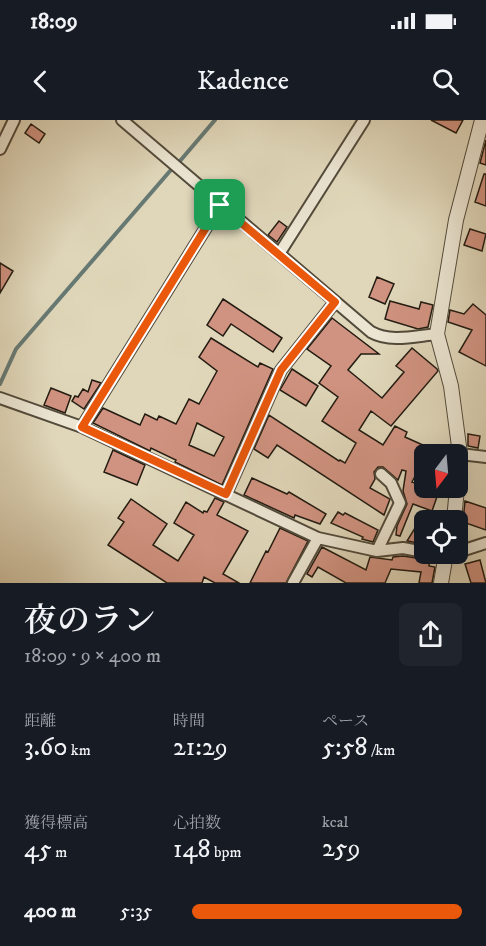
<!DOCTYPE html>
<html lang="ja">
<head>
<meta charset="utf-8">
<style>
  :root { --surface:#171b24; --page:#20242c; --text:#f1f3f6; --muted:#9ea1a6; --accent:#ea580c }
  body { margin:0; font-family:"IM FELL DW Pica","Noto Serif JP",serif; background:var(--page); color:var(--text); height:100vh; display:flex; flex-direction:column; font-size:22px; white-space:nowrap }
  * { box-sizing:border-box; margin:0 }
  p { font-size:20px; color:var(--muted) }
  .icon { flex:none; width:33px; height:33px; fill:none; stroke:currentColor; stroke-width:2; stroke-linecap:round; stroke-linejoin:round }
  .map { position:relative; height:463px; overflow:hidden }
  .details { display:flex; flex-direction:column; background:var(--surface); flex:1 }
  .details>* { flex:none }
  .needle { width:39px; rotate:196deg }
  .controls { position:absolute; left:414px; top:324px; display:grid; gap:12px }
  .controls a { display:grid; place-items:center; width:54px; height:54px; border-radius:9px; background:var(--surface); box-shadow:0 6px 24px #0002; font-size:30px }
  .pin { position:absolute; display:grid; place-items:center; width:51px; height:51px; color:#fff; margin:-26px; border-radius:12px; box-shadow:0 3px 9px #0006 }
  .round { display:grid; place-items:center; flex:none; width:63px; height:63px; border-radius:9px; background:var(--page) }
  .head { display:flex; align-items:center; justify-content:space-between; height:102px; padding:0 24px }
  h1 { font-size:33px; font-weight:600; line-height:45px }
  .figures { display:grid; grid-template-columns:repeat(3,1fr); gap:9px; height:102px; padding:6px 24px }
  .figures div { display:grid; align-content:center }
  .figures b { font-size:26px; font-weight:600 }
  .figures small { font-size:16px; font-weight:400 }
  .figures p { font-size:16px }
  ul { padding:0 24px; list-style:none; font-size:20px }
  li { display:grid; grid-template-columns:96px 72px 1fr; align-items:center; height:45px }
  li i { height:15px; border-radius:8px; background:var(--accent) }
  .status { display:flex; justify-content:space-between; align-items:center; height:42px; padding:0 30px; background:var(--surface); direction:ltr }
  .status svg { height:16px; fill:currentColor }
  header { display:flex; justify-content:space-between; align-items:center; height:78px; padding:0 24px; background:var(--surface); font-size:27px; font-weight:600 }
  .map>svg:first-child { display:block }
</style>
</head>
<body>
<div class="status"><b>18:09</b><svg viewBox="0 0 49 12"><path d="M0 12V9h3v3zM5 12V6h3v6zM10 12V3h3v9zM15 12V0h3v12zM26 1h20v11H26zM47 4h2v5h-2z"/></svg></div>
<header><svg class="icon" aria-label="back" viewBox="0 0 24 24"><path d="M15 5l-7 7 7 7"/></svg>Kadence<svg class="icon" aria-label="search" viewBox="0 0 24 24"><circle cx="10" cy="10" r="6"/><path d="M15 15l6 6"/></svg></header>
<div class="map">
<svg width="486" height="463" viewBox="0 0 486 463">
  <rect width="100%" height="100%" fill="#e0d7ba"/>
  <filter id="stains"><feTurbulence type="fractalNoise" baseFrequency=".00333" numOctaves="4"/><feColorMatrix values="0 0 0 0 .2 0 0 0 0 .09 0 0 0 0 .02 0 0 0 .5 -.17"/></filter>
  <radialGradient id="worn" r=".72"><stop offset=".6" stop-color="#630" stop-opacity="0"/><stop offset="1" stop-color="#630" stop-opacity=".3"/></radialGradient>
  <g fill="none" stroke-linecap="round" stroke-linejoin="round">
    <path stroke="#667973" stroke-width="4" d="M180 41 215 0
      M0 264 16 229 170 51"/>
  </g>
  <path fill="#d19381" stroke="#221b11" stroke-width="1.5" fill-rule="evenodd" d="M431 0H463L456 13Z
    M31 4 45 14 39 23 25 13Z
    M486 20V45L480 43Z
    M484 54H486V86L475 82Z
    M279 101 287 107 277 122 268 115Z
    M470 109 486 114 482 131 464 125Z
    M0 143 13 151 0 173Z
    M377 157 394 164 385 184 369 177Z
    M223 179 282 218 273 232 231 204 223 216 207 205Z
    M390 181 419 189 421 182 433 185 428 207 418 209 385 199Z
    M473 184 486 195V246L459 232 472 210 448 202 450 190 464 194Z
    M332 198 379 234H361L348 250 382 278 404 252 396 246 412 228 437 249 438 251 391 306 371 291 359 310 383 325 395 306 407 312 405 317 443 334H424V339L412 362 439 371 432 391 413 384 400 416 396 415 397 406 407 384 403 371 406 351 402 350 398 360 383 347H378L374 352 375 359 370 368 390 379 384 395 277 325 268 338 254 329 269 295 339 341 340 340 345 343 356 323 322 301 338 277 319 263 331 246 307 229Z
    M211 218 258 247 260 243 273 249 222 365 175 342 176 340 151 328 150 331 93 303 103 288 140 305 145 294 157 300 159 296 176 304 189 279 199 284 217 251 199 237ZM197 303 224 317 214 336 189 325Z
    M292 249 318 266 306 286 280 270Z
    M92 260 101 263 84 289 72 281 75 276 78 277 83 269 88 272Z
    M51 268 71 276 65 293 44 285Z
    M468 314 480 316 478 328 468 326Z
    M113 330 145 345 137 365 104 352Z
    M252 358 287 374 289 372 326 394 320 404 295 395 294 398 244 375Z
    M215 378 224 382 217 395 248 411 223 454 239 463H215L204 457 202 463H167L108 425 124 402 118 398 131 379 167 404 153 425 178 441 194 415 174 403 186 382 203 393 204 391 207 392Z
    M465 381 486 388V410L463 402Z
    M338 392 343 395 345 393 378 410 373 422 362 419 363 417 331 403Z
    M280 408 308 421 286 463H250L266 431 268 432Z
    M415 408 424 409V424L407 421Z
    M322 427 366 450 370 437 392 440 393 437 403 436 423 439 430 436 429 446 435 447 432 463H419L421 452 391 449 385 463H346L318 447 312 457 307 454Z
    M480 440 486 463H471L465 444Z"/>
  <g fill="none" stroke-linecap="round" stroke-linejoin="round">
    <defs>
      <path id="minor" d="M122 0 371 212C391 223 415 216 437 214
        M0 29 14 0
        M279 134 364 0
        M0 278 82 307 318 418 377 431 403 428 424 432
        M82 307 220 85
        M460 334 486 337
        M226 374 281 250 335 182
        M377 431 400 383 391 363 381 354
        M458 432 486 423
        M293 463 318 418"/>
      <path id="tertiary" d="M458 364 460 334 451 266 437 214 456 100 482 0
        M454 400 457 368
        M441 463 446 434"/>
    </defs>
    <use href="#minor" stroke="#524a3b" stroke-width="14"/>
    <use href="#tertiary" stroke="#524a3b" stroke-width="16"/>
    <use href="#minor" stroke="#ebe5d2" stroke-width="10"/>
    <use href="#tertiary" stroke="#ebe5d2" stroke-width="14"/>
  </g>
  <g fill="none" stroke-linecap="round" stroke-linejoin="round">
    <defs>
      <path id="route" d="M220 85 335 182 281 250 226 374 82 307Z"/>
    </defs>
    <use href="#route" stroke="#fff" stroke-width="12"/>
    <use href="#route" stroke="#ea580c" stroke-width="8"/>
  </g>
  <rect width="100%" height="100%" filter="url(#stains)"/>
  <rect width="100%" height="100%" fill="url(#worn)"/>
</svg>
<div class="controls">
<a><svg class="needle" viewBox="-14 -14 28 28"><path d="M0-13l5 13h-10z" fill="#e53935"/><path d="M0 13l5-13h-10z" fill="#9ea1a6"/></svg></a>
<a><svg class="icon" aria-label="locate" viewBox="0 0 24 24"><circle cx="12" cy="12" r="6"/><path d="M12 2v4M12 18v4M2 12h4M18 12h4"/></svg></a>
</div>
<div class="pin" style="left:220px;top:85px;background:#1e9e55"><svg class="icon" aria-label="arrive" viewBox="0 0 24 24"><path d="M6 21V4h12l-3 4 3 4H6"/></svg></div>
</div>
<section class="details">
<div class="head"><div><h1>夜のラン</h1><p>18:09 · 9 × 400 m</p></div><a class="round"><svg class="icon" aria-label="share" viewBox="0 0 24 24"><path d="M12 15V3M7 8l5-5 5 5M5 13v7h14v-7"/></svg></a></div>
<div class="figures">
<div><p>距離</p><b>3.60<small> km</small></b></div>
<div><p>時間</p><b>21:29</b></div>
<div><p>ペース</p><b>5:58<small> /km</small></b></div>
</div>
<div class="figures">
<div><p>獲得標高</p><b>45<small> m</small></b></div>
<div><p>心拍数</p><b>148<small> bpm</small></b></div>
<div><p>kcal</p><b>259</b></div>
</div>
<ul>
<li><b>400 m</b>5:35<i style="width:100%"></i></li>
</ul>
</section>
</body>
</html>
